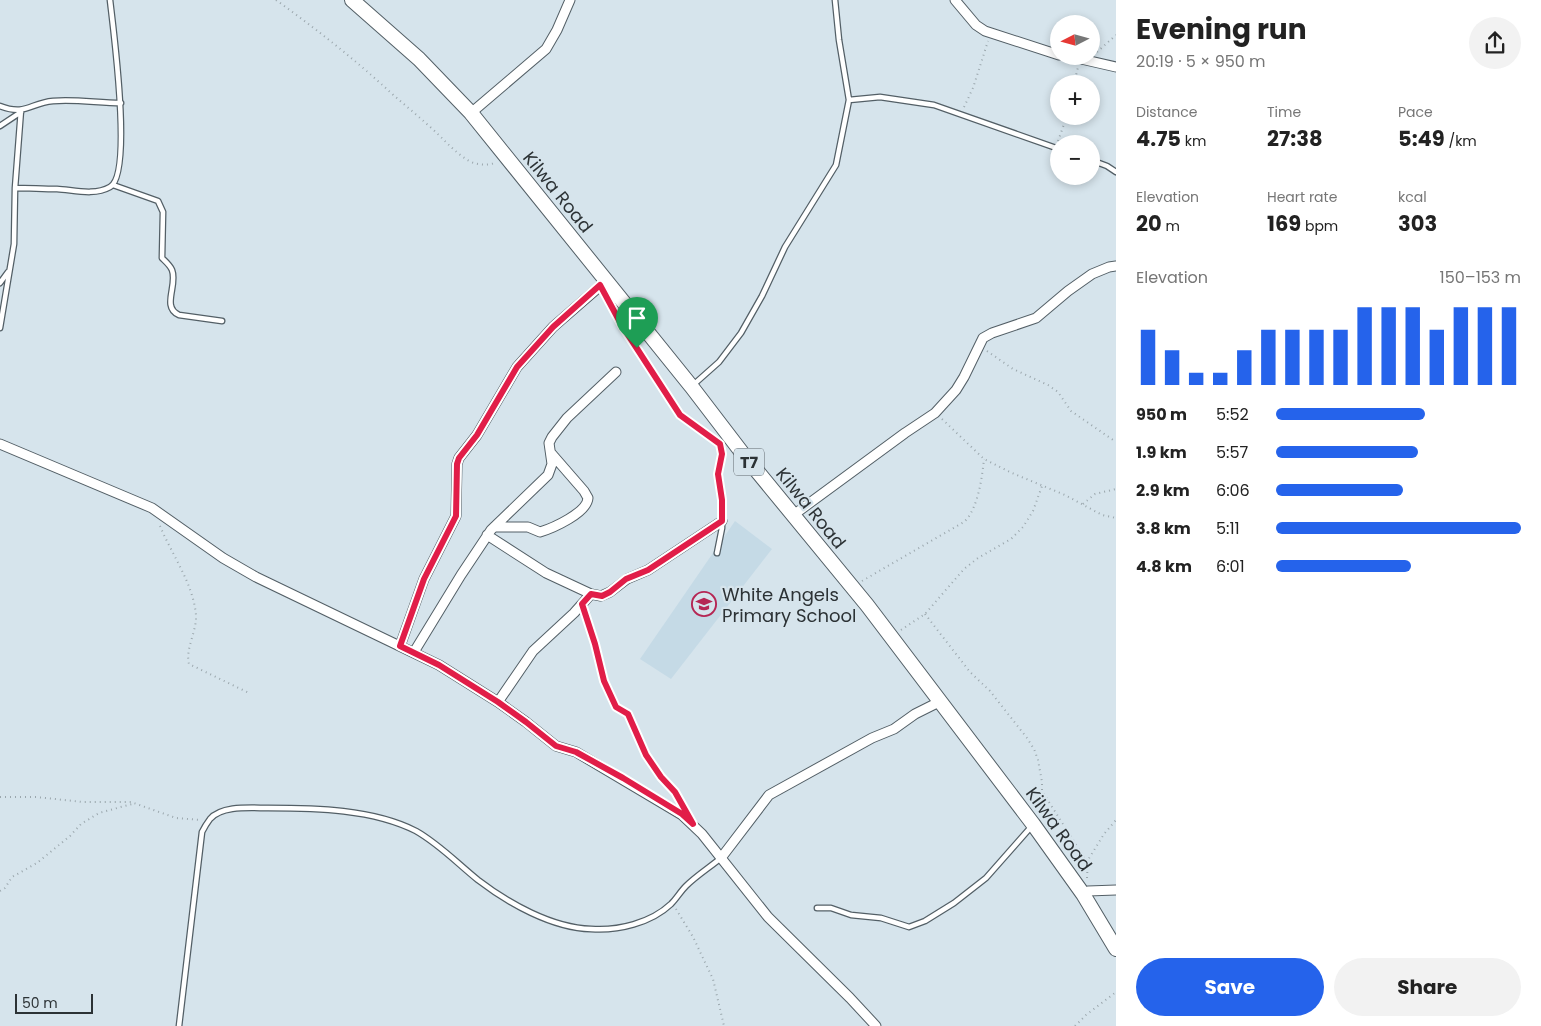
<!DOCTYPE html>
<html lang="en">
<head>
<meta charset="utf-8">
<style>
  :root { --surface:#fff; --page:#f2f2f2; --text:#222; --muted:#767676; --accent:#2563eb }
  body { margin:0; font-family:Poppins,sans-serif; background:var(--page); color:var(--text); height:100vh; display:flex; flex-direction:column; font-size:19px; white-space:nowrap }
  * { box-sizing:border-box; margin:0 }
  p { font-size:16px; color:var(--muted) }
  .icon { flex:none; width:28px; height:28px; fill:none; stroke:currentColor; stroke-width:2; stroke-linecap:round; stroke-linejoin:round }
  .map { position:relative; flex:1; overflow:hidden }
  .drawer { display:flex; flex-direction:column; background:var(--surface); width:425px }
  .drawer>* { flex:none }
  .needle { width:32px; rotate:264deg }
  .fabs { position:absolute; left:1050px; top:15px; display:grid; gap:10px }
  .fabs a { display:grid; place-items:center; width:50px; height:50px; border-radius:50%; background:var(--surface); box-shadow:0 2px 8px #0003; font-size:25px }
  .scale { position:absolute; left:15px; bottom:12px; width:78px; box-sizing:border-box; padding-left:5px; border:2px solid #2c3235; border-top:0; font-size:14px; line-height:18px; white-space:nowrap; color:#2c3235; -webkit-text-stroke:4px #d6e4ec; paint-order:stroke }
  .pin { position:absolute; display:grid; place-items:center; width:42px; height:42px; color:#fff; margin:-51px -21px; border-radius:50% 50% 50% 0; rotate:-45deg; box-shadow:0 0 5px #0007 }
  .pin .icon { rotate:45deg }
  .round { display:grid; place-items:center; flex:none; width:52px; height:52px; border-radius:26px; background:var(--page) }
  .summary { display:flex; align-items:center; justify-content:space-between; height:85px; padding:0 20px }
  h1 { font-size:28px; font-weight:700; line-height:38px }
  .stats { display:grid; grid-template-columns:repeat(3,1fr); gap:8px; height:85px; padding:5px 20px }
  .stats div { display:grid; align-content:center }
  .stats b { font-size:21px; font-weight:700 }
  .stats small { font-size:14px; font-weight:400 }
  .stats p { font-size:14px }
  .chart { height:140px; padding:10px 20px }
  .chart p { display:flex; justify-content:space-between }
  .chart svg { width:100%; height:90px; margin-top:5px; stroke:var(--accent); stroke-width:6 }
  .action { display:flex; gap:10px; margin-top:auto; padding:10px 20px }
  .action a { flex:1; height:58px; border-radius:30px; background:var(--accent); color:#fff; font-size:20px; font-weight:700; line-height:58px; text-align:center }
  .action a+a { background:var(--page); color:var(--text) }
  ul { padding:0 20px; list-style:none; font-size:16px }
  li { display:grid; grid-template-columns:80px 60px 1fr; align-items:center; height:38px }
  li i { height:12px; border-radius:6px; background:var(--accent) }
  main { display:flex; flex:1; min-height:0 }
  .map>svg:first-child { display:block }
</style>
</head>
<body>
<main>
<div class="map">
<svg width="1116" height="1026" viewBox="0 0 1116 1026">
  <rect width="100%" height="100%" fill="#d6e4ec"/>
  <path fill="#c5dae6" d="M735 521 772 549 671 679 640 659Z"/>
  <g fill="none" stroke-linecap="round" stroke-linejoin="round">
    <defs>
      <path id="service" d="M849 100 880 97 934 105 1059 149
        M0 106C26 116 30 103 53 101 75 99 99 103 121 103
        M0 126 21 112
        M1091 160 1107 166 1116 172
        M113 185 158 201 163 212 162 258C165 261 170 265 172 270 178 285 161 307 179 315L222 321
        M15 188C29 188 43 189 57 189 74 190 94 196 110 187 133 174 113 27 110 0
        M0 283 8 272
        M600 286 621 324 680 415 720 444 722 454 719 474 722 500V528L717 553
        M0 328 14 244 15 188 21 110
        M692 386 719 362 741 333 762 296 785 247 836 165 849 100 839 40 835 0
        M817 908H831L851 915 881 918 909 927 925 921 954 903 986 878 1031 827
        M179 1026 202 832C204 828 207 823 210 819 222 805 251 808 268 808 315 808 373 809 416 831 439 844 457 863 478 880 508 903 552 928 591 929 618 931 651 923 671 904 677 898 680 892 686 886 696 876 710 867 721 858"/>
      <path id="minor" d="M955 0 976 25 985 31 1059 55
        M1068 56 1116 67
        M471 113 546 49 557 30 570 0
        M0 444 152 508 223 558 256 577 439 665 498 702 526 722 556 746 576 752 682 815 702 834 768 917 850 998 876 1026
        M792 516 905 433 935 413 956 390 964 377 983 338 992 333 1036 318 1068 291 1092 274 1109 267 1116 266
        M494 527H528L540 532C553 528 587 513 588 498L584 491 551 453
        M487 535 546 573 591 594 601 596 610 592 627 579 648 570 722 521
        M400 646 424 579 456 516 457 464 459 458 477 435 517 367 553 327 606 281
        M414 652 461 575 491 530 548 475 552 464 549 443 552 437 567 418 616 372
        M498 702 533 651 574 613 591 594
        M721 858 769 795 872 738 894 729 915 714 939 702
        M1083 894 1088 891 1116 890"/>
      <path id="trunk" d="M352 0 419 59 471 113 691 386 743 454 867 605 1033 824 1083 894 1116 949"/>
    </defs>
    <use href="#service" stroke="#535f66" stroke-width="7"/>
    <use href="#minor" stroke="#535f66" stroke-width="11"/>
    <use href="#trunk" stroke="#535f66" stroke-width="16"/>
    <path stroke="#9ba7ad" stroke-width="2" stroke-dasharray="1 4" stroke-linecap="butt" d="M276 0C315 28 353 58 389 91 402 103 416 114 429 126 442 137 452 150 466 159 474 165 486 166 495 163
      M1097 52 1116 35
      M1074 84 1078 67
      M964 107 973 88 988 41
      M1058 141 1067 116
      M987 351 1013 369 1048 385 1058 392 1071 411 1116 442
      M942 419 984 459 1012 473 1065 495 1102 515 1116 518
      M1083 504 1095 494 1116 489
      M160 526C172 555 193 583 196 615 197 631 185 649 189 664L249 693
      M862 581 964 522C978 509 982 478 984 459
      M925 614 970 672 990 691 1027 738 1034 749 1038 760 1042 782V791L1087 862
      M585 615 595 644 603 681 616 707 628 714 646 755 661 777 675 792 680 803
      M901 630 925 614 964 569 978 558 1011 539 1023 527 1033 511 1042 486
      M0 797H36L83 802H131L176 818 201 820
      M1087 878 1088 860 1104 834 1116 820
      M0 891 5 888 12 877 37 863 70 836 81 824 99 813 132 804
      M676 909 693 937 713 979 724 1026
      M1075 1026 1086 1015 1116 992"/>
    <use href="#service" stroke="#fff" stroke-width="4.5"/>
    <use href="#minor" stroke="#fff" stroke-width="9"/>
    <use href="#trunk" stroke="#fff" stroke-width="14"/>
  </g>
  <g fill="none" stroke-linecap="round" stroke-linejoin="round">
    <defs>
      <path id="route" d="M600 285 621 324 680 415 720 444 722 454 718 474 722 500V521L648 570 626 579 610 592 602 596 591 594 582 604 595 644 604 681 616 707 628 714 646 755 661 777 675 792 693 824 682 814 623 778 576 752 556 746 526 722 498 702 439 665 400 646 424 579 456 516 457 464 459 458 477 435 517 367 553 327Z"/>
    </defs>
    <use href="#route" stroke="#fff" stroke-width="10"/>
    <use href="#route" stroke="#e11d48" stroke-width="6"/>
  </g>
  <defs>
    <symbol id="school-ring" viewBox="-11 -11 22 22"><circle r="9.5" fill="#d6e4ec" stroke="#b52654" stroke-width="1.5"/><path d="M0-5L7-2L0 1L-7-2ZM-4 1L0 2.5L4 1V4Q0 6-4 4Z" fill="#b52654"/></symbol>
  </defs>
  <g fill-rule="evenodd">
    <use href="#school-ring" x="690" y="590" width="28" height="28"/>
  </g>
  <g text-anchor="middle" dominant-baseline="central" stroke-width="4.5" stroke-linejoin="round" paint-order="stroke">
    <rect fill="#d6e4ec" stroke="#5f676c" stroke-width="1" x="734" y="448.5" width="30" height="27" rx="4"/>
    <g font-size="16" font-weight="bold" fill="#2c3235">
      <text x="749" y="462">T7</text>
    </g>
    <g font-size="18" fill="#2c3235" stroke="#d6e4ec">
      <text transform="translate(558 192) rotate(51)">Kilwa Road</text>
      <text transform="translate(811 508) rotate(51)">Kilwa Road</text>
      <text transform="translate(1059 829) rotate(54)">Kilwa Road</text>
    </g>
    <g font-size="18" fill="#2c3235" stroke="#d6e4ec" text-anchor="start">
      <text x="722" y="594">White Angels<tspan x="722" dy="21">Primary School</tspan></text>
    </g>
  </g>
</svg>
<div class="fabs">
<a><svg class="needle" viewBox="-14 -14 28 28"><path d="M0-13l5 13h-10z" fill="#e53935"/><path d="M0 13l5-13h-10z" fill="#767676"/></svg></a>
<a>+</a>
<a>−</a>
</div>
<div class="scale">50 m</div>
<div class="pin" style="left:637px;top:348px;background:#1e9e55"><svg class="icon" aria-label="arrive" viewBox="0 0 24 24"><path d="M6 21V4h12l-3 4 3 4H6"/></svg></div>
</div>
<section class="drawer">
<div class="summary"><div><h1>Evening run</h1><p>20:19 · 5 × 950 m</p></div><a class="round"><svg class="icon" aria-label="share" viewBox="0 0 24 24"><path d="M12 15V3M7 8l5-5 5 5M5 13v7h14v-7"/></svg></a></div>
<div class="stats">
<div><p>Distance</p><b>4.75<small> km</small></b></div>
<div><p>Time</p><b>27:38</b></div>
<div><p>Pace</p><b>5:49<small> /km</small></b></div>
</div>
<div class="stats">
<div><p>Elevation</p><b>20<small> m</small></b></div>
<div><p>Heart rate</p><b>169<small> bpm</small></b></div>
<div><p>kcal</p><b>303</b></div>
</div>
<div class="chart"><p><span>Elevation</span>150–153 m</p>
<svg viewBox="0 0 160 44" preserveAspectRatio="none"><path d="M5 44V17M15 44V27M25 44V38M35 44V38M45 44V27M55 44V17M65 44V17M75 44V17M85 44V17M95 44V6M105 44V6M115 44V6M125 44V17M135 44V6M145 44V6M155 44V6"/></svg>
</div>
<ul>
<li><b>950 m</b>5:52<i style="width:61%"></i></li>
<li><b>1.9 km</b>5:57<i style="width:58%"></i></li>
<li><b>2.9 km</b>6:06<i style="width:52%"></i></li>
<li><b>3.8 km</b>5:11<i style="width:100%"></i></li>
<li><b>4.8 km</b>6:01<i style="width:55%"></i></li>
</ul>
<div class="action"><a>Save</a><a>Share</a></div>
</section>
</main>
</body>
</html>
